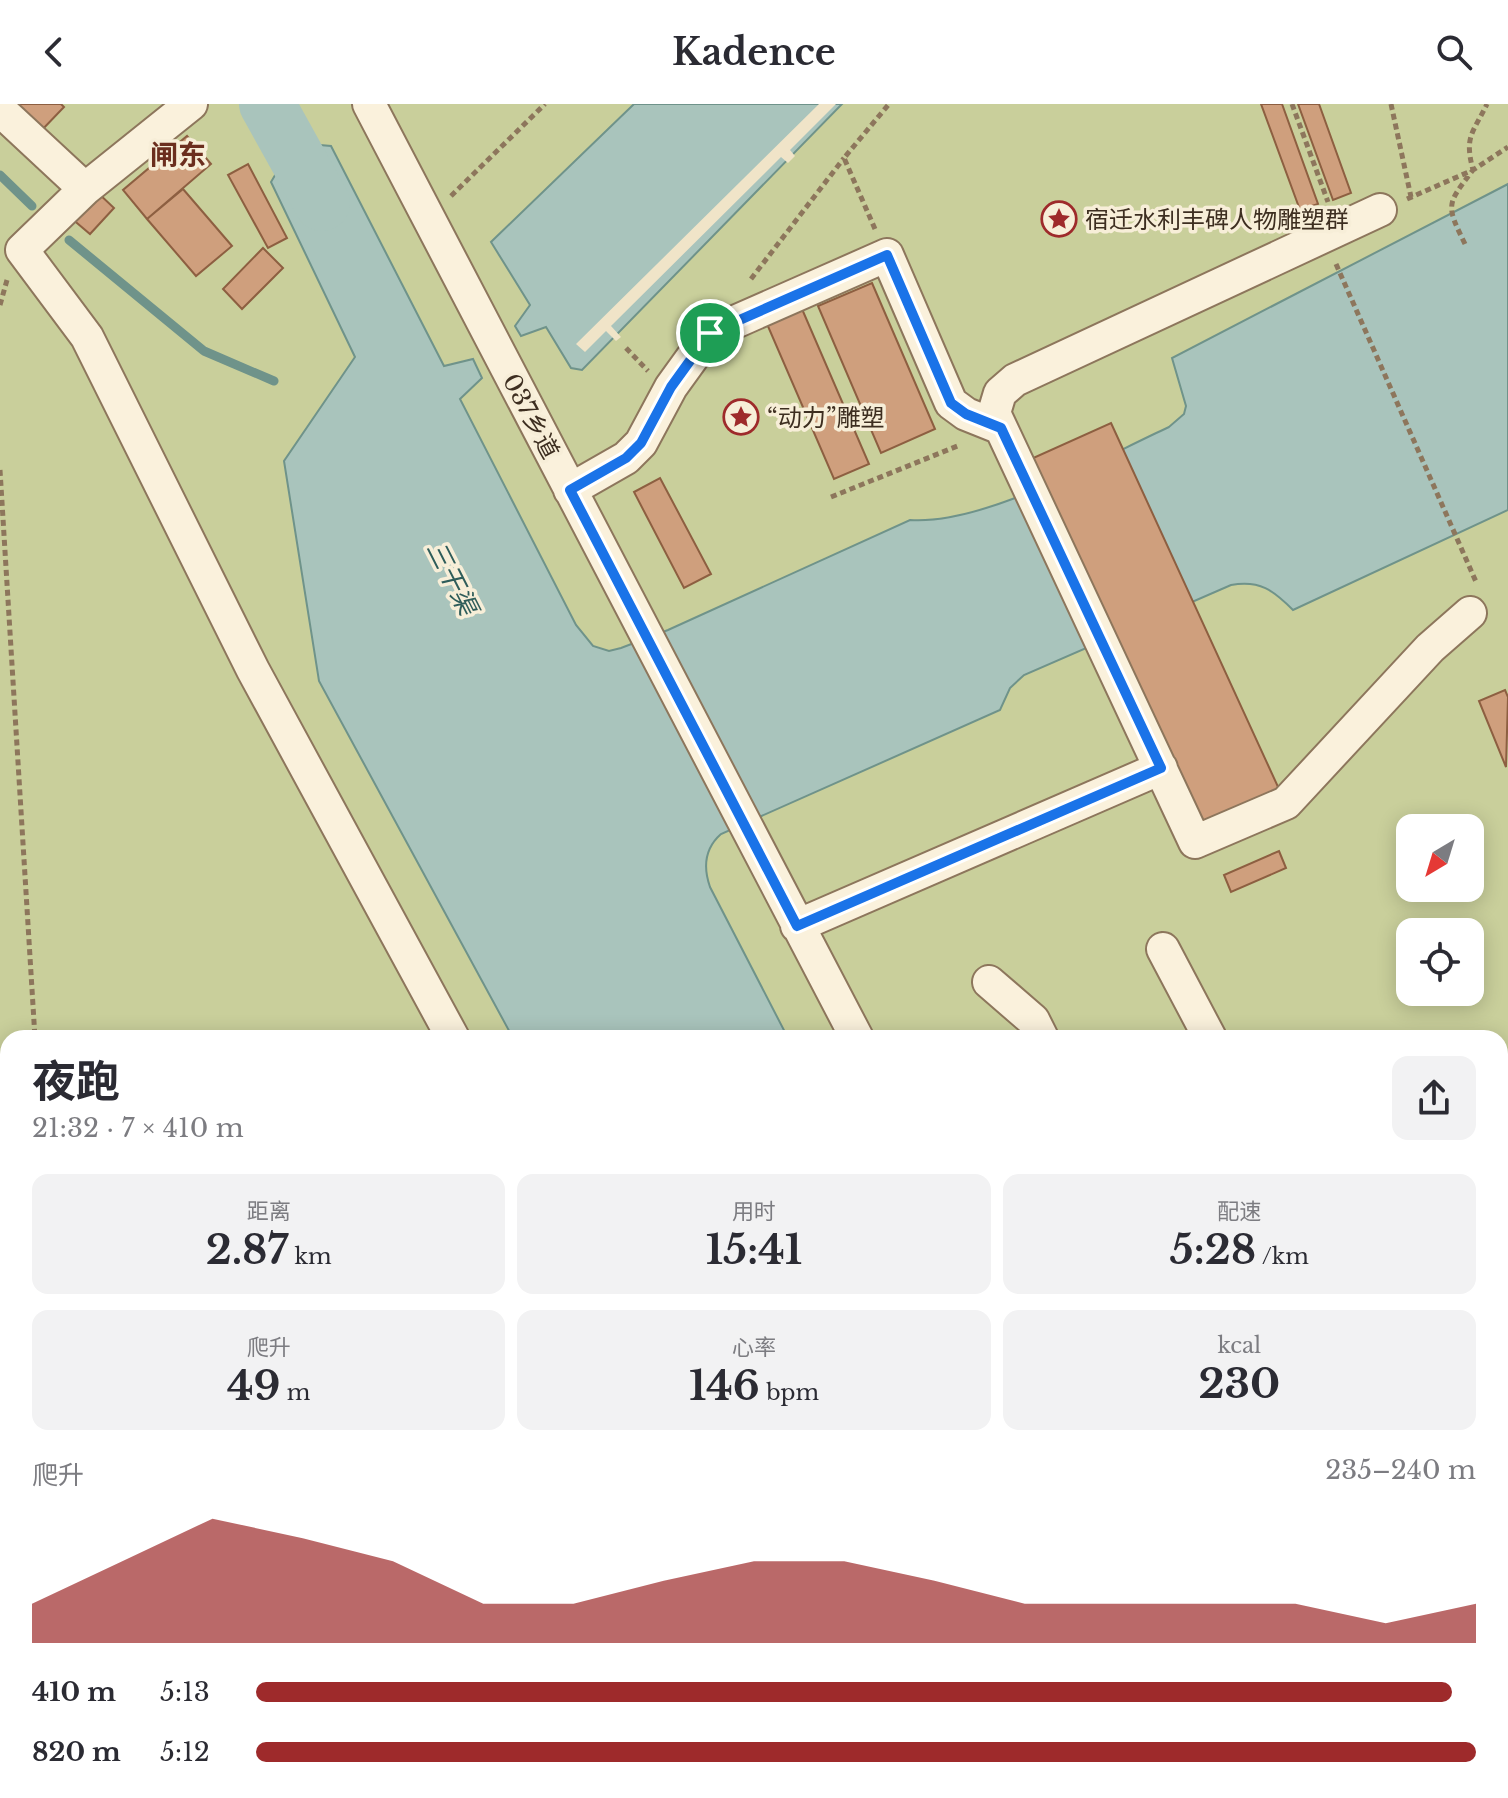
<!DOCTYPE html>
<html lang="zh">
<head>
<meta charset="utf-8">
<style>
  :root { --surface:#fff; --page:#f2f2f3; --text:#2b2b33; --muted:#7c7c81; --accent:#9e2a2b }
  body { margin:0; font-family:"Libre Baskerville","Noto Sans SC",serif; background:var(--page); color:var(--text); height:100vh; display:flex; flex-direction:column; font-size:30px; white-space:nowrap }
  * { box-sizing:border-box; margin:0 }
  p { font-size:26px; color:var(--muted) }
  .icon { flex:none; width:44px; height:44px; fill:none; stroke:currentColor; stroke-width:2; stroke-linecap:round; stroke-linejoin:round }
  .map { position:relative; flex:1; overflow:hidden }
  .sheet { position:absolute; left:0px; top:926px; width:1508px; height:768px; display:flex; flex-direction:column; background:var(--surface); border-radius:24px 24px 0 0; box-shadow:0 4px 20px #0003 }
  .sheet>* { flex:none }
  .needle { width:52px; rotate:218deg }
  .fabs { position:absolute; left:1396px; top:710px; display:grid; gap:16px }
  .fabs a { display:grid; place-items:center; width:88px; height:88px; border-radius:16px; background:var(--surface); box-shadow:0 4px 20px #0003; font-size:40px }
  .pin { position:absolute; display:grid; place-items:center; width:68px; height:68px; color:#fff; margin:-34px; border:4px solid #fff; border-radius:50%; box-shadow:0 2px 8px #0007 }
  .round { display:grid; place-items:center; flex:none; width:84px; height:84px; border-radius:16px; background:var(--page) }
  .summary { display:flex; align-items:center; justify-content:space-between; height:136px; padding:0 32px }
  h1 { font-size:44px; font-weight:700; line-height:60px }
  .stats { display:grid; grid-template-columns:repeat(3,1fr); gap:12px; height:136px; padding:8px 32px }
  .stats div { display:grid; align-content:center; border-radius:16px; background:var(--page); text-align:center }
  .stats b { font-size:40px; font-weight:700 }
  .stats small { font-size:22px; font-weight:400 }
  .stats p { font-size:22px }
  .chart { height:224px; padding:16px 32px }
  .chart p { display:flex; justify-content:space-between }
  .chart svg { width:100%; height:144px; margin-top:8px; fill:var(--accent); opacity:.7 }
  ul { padding:0 32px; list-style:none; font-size:26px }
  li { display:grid; grid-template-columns:128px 96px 1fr; align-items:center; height:60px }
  li i { height:20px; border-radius:10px; background:var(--accent) }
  header { display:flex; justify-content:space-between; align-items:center; height:104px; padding:0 32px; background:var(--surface); font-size:36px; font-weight:700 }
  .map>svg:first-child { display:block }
</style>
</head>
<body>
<header><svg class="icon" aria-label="back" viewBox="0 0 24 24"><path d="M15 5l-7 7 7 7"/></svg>Kadence<svg class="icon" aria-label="search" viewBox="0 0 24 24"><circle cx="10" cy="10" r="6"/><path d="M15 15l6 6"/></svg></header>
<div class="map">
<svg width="1508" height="1694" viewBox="0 0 1508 1694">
  <rect width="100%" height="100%" fill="#f0e4c8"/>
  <path fill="#c9cf9b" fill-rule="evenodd" d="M0 0H1508V1694H0ZM1410 724H1470V784H1410ZM1410 828H1470V888H1410ZM8 934H1500V1686H8Z"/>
  <path fill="#a9c4bc" stroke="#6f938a" stroke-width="2" d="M634 0H842L582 266 571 264 546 223 521 232 515 222 530 201 491 138Z
    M293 28 308 40 331 42 444 262 473 255 482 274 460 295 576 521 593 542 609 547 621 544 668 526 910 416C985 421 1099 355 1169 323L1184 310 1186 302 1172 254 1508 80V406L1293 506C1273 486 1260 476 1231 481L1024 571 1010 584 1000 606 721 730C704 745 703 763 710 783L788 934H513L319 577 284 357 355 253 271 78 284 56 279 35Z
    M920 1686H1192L1196 1694H925Z"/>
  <path fill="#f0e4c8" d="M819 0H836L790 46 795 52 788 59 781 53 611 222 621 233 616 237 606 227 585 248 576 240Z"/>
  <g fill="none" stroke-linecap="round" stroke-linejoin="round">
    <path stroke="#6f938a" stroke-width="9" d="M0 71 32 102
      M69 136 204 247 274 277"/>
    <path stroke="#a9c4bc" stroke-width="56" d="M267 0 322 99"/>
  </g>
  <path fill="#cf9f7d" stroke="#8d5f41" stroke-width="2" d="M9 0H61L64 3 39 29Z
    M1261 0H1282L1318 100 1300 106Z
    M1298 0H1319L1351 89 1333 96Z
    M187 32 211 60 147 115 123 86Z
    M248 60 287 134 268 144 228 71Z
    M183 85 232 142 196 172 147 115Z
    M96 87 114 104 90 130 71 114Z
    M263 144 283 164 242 205 223 185Z
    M872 179 935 325 881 349 818 202Z
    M802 205 869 360 834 375 767 220Z
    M1111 319 1279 685 1198 721 1031 355Z
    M660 374 711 470 684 484 634 388Z
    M1505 586 1508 593 1506 663 1479 597Z
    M1279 747 1286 764 1231 788 1224 771Z"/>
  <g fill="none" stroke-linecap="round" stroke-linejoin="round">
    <defs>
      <path id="minor" d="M191 0 85 85 22 146 87 233 253 566 453 934
        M369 0 857 934
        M0 6 85 85
        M1380 106 1015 276 1000 289 994 309 1195 738 1286 699 1430 544 1470 509
        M570 386 626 354 641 339 671 283 710 229 887 151 951 299 966 310 1001 324
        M797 822 1161 664
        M1163 845 1210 934
        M989 878 1033 916 1042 934
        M1500 1380 1508 1370
        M514 1686 518 1694
        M613 1686 617 1694
        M713 1686 717 1694
        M847 1686 851 1694
        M1259 1686 1263 1694
        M1483 1686 1487 1694
        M671 1694 686 1686"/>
    </defs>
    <use href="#minor" stroke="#8d765c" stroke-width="36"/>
    <path stroke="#8d765c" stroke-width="5" stroke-dasharray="6 4" stroke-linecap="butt" d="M1292 0 1328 98
      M1391 0 1411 93
      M451 92 545 0
      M1407 95 1473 66 1508 43
      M875 125 844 54 889 0
      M1465 140C1446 101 1446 101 1473 66 1464 32 1473 29 1487 0
      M1336 160 1477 480
      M751 175 844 54
      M0 201 7 176
      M626 244 648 267
      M0 366 35 934
      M831 393 960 341
      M81 1686V1694"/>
    <use href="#minor" stroke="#faf1dc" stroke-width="32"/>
  </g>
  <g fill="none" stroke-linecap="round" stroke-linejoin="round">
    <defs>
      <path id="route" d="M887 151 951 299 966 310 1001 324 1161 664 797 822 570 386 626 354 641 339 671 283 710 229Z"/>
    </defs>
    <use href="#route" stroke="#fff" stroke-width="16"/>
    <use href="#route" stroke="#1a73e8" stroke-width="10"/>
  </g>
  <defs>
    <symbol id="sight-ring" viewBox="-11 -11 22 22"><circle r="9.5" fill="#f7eed8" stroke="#9e2a2b" stroke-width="1.5"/><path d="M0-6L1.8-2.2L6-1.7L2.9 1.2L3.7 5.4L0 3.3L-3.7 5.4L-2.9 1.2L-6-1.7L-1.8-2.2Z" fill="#9e2a2b"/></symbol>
  </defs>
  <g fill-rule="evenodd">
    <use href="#sight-ring" x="1039" y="95" width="40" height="40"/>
    <use href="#sight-ring" x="721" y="293" width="40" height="40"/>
  </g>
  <g text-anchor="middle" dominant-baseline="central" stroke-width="7" stroke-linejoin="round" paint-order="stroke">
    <g font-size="24" fill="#3d2e20" stroke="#f7eed8" text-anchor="start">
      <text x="1085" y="115">宿迁水利丰碑人物雕塑群</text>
      <text x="767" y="313">“动力”雕塑</text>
    </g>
    <g font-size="24" fill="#3d2e20" stroke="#f7eed8">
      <text transform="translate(531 312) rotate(62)">037乡道</text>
    </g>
    <g font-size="26" font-style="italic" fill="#2f5d5a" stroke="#f7eed8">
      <text transform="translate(452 474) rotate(63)">三干渠</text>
    </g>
    <g font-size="28" font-weight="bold" fill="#6b2e1e" stroke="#f7eed8">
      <text x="178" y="51">闸东</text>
    </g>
  </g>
</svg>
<div class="fabs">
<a><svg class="needle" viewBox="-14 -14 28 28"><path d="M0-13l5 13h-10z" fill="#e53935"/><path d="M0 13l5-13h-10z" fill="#7c7c81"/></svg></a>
<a><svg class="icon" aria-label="locate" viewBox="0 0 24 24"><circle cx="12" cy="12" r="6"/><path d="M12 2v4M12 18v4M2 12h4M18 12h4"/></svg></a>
</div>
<div class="pin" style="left:710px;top:229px;background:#1e9e55"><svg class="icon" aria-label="arrive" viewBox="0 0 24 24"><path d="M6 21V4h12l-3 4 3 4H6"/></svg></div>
<section class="sheet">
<div class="summary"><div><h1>夜跑</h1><p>21:32 · 7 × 410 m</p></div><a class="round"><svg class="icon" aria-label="share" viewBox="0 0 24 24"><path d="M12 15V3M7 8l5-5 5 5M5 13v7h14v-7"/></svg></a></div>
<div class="stats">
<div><p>距离</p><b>2.87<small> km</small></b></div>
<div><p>用时</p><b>15:41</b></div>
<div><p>配速</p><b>5:28<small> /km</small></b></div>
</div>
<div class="stats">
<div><p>爬升</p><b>49<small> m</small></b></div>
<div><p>心率</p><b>146<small> bpm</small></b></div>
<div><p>kcal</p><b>230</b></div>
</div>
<div class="chart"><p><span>爬升</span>235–240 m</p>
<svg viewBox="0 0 160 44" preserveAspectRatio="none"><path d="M0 44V32L10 19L20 6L30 12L40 19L50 32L60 32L70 25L80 19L90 19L100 25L110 32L120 32L130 32L140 32L150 38L160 32V44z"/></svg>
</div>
<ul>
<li><b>410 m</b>5:13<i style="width:98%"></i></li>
<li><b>820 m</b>5:12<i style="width:100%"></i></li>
</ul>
</section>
</div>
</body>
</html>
